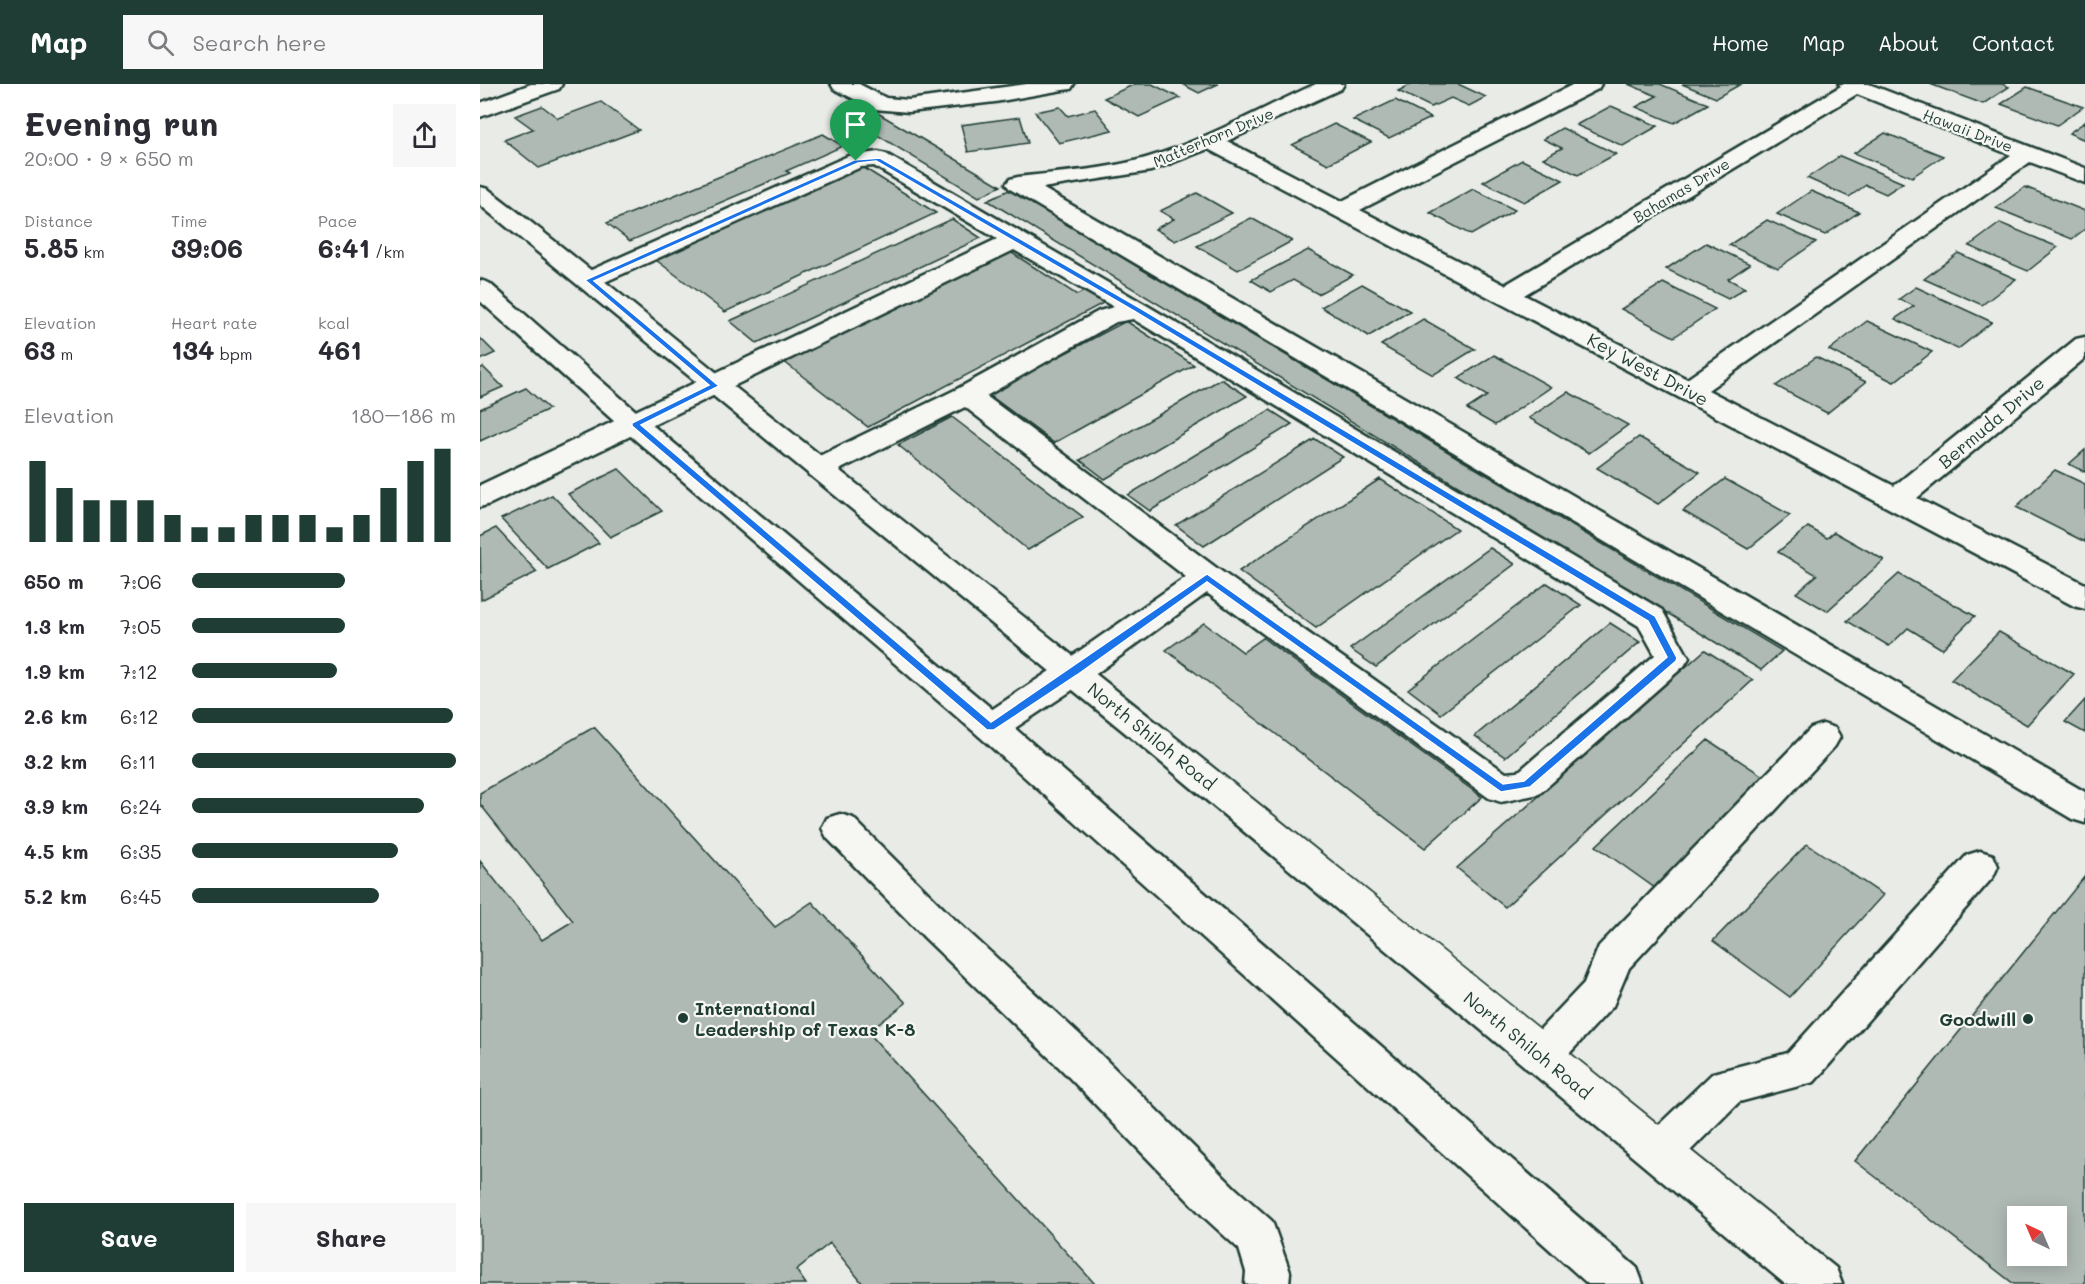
<!DOCTYPE html>
<html lang="en">
<head>
<meta charset="utf-8">
<style>
  :root { --surface:#fff; --page:#f7f7f7; --text:#2b2b33; --muted:#7c7c81; --accent:#1f3d34 }
  body { margin:0; font-family:Mali,sans-serif; background:var(--page); color:var(--text); height:100vh; display:flex; flex-direction:column; font-size:22px; white-space:nowrap }
  * { box-sizing:border-box; margin:0 }
  p { font-size:20px; color:var(--muted) }
  .icon { flex:none; width:33px; height:33px; fill:none; stroke:currentColor; stroke-width:2; stroke-linecap:round; stroke-linejoin:round }
  .map { position:relative; flex:1; overflow:hidden }
  .panel { display:flex; flex-direction:column; background:var(--surface); width:480px }
  .panel>* { flex:none }
  .needle { width:39px; rotate:316deg }
  .fabs { position:absolute; left:1527px; top:1122px; display:grid; gap:12px }
  .fabs a { display:grid; place-items:center; width:60px; height:60px; border-radius:0px; background:var(--surface); box-shadow:0 3px 15px #0003; font-size:30px }
  .pin { position:absolute; display:grid; place-items:center; width:51px; height:51px; color:#fff; margin:-62px -26px; border-radius:50% 50% 50% 0; rotate:-45deg; box-shadow:0 0 6px #0007 }
  .pin .icon { rotate:45deg }
  .round { display:grid; place-items:center; flex:none; width:63px; height:63px; border-radius:0px; background:var(--page) }
  .headline { display:flex; align-items:center; justify-content:space-between; height:102px; padding:0 24px }
  h1 { font-size:33px; font-weight:800; line-height:45px }
  .metrics { display:grid; grid-template-columns:repeat(3,1fr); gap:9px; height:102px; padding:6px 24px }
  .metrics div { display:grid; align-content:center }
  .metrics b { font-size:26px; font-weight:800 }
  .metrics small { font-size:16px; font-weight:400 }
  .metrics p { font-size:16px }
  .chart { height:168px; padding:12px 24px }
  .chart p { display:flex; justify-content:space-between }
  .chart svg { width:100%; height:108px; margin-top:6px; stroke:var(--accent); stroke-width:6 }
  .button { display:flex; gap:12px; margin-top:auto; padding:12px 24px }
  .button a { flex:1; height:69px; border-radius:0px; background:var(--accent); color:#fff; font-size:24px; font-weight:800; line-height:69px; text-align:center }
  .button a+a { background:var(--page); color:var(--text) }
  ul { padding:0 24px; list-style:none; font-size:20px }
  li { display:grid; grid-template-columns:96px 72px 1fr; align-items:center; height:45px }
  li i { height:15px; border-radius:8px; background:var(--accent) }
  header { display:flex; align-items:center; gap:36px; box-sizing:border-box; height:84px; padding:0 30px; background:var(--accent); color:#fff }
  header strong { font-size:28px }
  nav { display:flex; gap:33px; margin-inline-start:auto; font-size:21px }
  .search { width:420px; height:54px; background:var(--page); display:flex; align-items:center; gap:15px; box-sizing:border-box; padding:0 21px; border-radius:0px; color:var(--muted); font-size:22px }
  main { display:flex; flex:1; min-height:0 }
  .map>svg:first-child { display:block }
</style>
</head>
<body>
<header>
<strong>Map</strong>
<div class="search"><svg class="icon" aria-label="search" viewBox="0 0 24 24"><circle cx="10" cy="10" r="6"/><path d="M15 15l6 6"/></svg>Search here</div>
<nav><a>Home</a><a>Map</a><a>About</a><a>Contact</a></nav>
</header>
<main>
<section class="panel">
<div class="headline"><div><h1>Evening run</h1><p>20:00 · 9 × 650 m</p></div><a class="round"><svg class="icon" aria-label="share" viewBox="0 0 24 24"><path d="M12 15V3M7 8l5-5 5 5M5 13v7h14v-7"/></svg></a></div>
<div class="metrics">
<div><p>Distance</p><b>5.85<small> km</small></b></div>
<div><p>Time</p><b>39:06</b></div>
<div><p>Pace</p><b>6:41<small> /km</small></b></div>
</div>
<div class="metrics">
<div><p>Elevation</p><b>63<small> m</small></b></div>
<div><p>Heart rate</p><b>134<small> bpm</small></b></div>
<div><p>kcal</p><b>461</b></div>
</div>
<div class="chart"><p><span>Elevation</span>180–186 m</p>
<svg viewBox="0 0 160 44" preserveAspectRatio="none"><path d="M5 44V11M15 44V22M25 44V27M35 44V27M45 44V27M55 44V33M65 44V38M75 44V38M85 44V33M95 44V33M105 44V33M115 44V38M125 44V33M135 44V22M145 44V11M155 44V6"/></svg>
</div>
<ul>
<li><b>650 m</b>7:06<i style="width:58%"></i></li>
<li><b>1.3 km</b>7:05<i style="width:58%"></i></li>
<li><b>1.9 km</b>7:12<i style="width:55%"></i></li>
<li><b>2.6 km</b>6:12<i style="width:99%"></i></li>
<li><b>3.2 km</b>6:11<i style="width:100%"></i></li>
<li><b>3.9 km</b>6:24<i style="width:88%"></i></li>
<li><b>4.5 km</b>6:35<i style="width:78%"></i></li>
<li><b>5.2 km</b>6:45<i style="width:71%"></i></li>
</ul>
<div class="button"><a>Save</a><a>Share</a></div>
</section>
<div class="map">
<svg width="1605" height="1200" viewBox="0 0 1605 1200">
  <rect width="100%" height="100%" fill="#e9ebe7"/>
  <filter id="ink" filterUnits="userSpaceOnUse"><feTurbulence type="fractalNoise" baseFrequency=".0167" numOctaves="2"/><feDisplacementMap in="SourceGraphic" scale="12" xChannelSelector="R" yChannelSelector="G"/><feConvolveMatrix kernelMatrix="1 2 1 2 8 2 1 2 1" color-interpolation-filters="sRGB"/></filter>
  <g filter="url(#ink)">
    <path fill="#b0bab5" stroke="#1f3d34" stroke-width="1.5" fill-rule="evenodd" d="M655 0H672L700 14 659 33 624 14Z
      M702 0H738L719 9Z
      M932 0H978L1006 13 989 22 971 14 951 23 918 7Z
      M1148 0H1180L1228 20 1194 39 1156 23 1177 12Z
      M1202 0H1261L1236 14Z
      M1450 0H1522L1529 3 1503 20Z
      M1547 3 1603 23 1577 41 1521 20Z
      M915 16 951 34 909 54 873 36Z
      M121 18 159 46 59 84 24 56 53 45 35 32 62 22 78 34Z
      M1131 22 1178 42 1143 62 1096 41Z
      M580 23 588 32 615 25 632 46 579 59 555 28Z
      M396 28 521 102 499 113 374 37Z
      M540 33 548 59 488 68 481 41Z
      M1605 38V56L1589 49Z
      M854 40 891 58 848 80 812 61Z
      M1082 44 1136 70 1098 91 1063 74 1082 64 1063 55Z
      M1405 49 1463 72 1432 93 1374 69Z
      M343 50 363 62 306 87 310 89 150 157 127 139Z
      M1360 72 1423 99 1406 110 1386 101 1369 113 1327 94Z
      M1042 76 1083 96 1044 118 1003 98Z
      M381 82 456 129 245 228 172 173Z
      M1545 103 1605 127V145L1592 155 1516 124Z
      M993 105 1035 126 991 151 950 129Z
      M529 106 1302 567 1281 586 507 116Z
      M1331 107 1379 128 1345 151 1297 130Z
      M717 109 752 129 695 157 675 145 694 135 680 127Z
      M771 134 812 157 758 186 717 162Z
      M472 135 501 154 277 259 250 237Z
      M1287 136 1336 158 1298 184 1249 161Z
      M1520 139 1578 163 1548 187 1489 162Z
      M1226 159 1270 180 1248 195 1265 204 1248 215 1186 185Z
      M828 166 873 191 838 210 813 196 791 208 771 196Z
      M529 167 597 211 608 205 627 217 388 343 303 277Z
      M1478 169 1536 195 1502 221 1444 195Z
      M1183 199 1235 225 1194 253 1141 225Z
      M882 200 930 227 889 252 841 223Z
      M1436 203 1512 238 1478 265 1415 235 1434 222 1419 215Z
      M943 235 995 265 953 291 901 261Z
      M646 237 714 281 574 359 508 310Z
      M1387 237 1452 268 1414 298 1349 266Z
      M0 254 15 269 0 276Z
      M1014 271 1071 303 1015 341 987 325 1007 312 978 294Z
      M1336 273 1386 298 1347 329 1296 302Z
      M3 283 23 303 0 313V285Z
      M741 295 767 312 625 395 600 376Z
      M46 304 69 325 0 357V325Z
      M1088 308 1148 341 1109 369 1049 334Z
      M790 326 812 340 670 427 648 411Z
      M472 333 603 433 548 466 418 361Z
      M1159 353 1220 388 1178 420 1117 384Z
      M835 355 863 373 724 462 696 441Z
      M1605 366V388L1589 380Z
      M139 385 182 427 130 453 88 410Z
      M1575 386 1605 400V458L1536 423Z
      M900 395 977 445 836 544 759 487Z
      M1245 395 1310 431 1268 465 1203 427Z
      M72 411 119 459 68 485 21 435Z
      M1328 443 1347 454 1354 448 1404 476 1347 527 1316 509 1337 491 1298 468Z
      M16 444 57 488 1 516 0 452Z
      M1010 464 1035 480 896 583 870 565Z
      M1419 490 1495 532 1462 565 1428 544 1409 562 1367 537Z
      M1067 499 1101 521 961 630 928 605Z
      M724 539 763 568 783 554 1002 713 945 764 686 566Z
      M1130 539 1160 558 1025 673 995 652Z
      M1519 548 1594 590 1547 641 1471 596Z
      M1225 566 1273 596 1025 823 977 784Z
      M1605 616V649L1585 638Z
      M114 643 295 843 332 818 426 919 388 948 615 1200H383L350 1159 316 1186 326 1200H0V777L62 856 93 837 0 720V709Z
      M1228 656 1286 694 1175 804 1116 762Z
      M1327 760 1403 811 1310 913 1233 857Z
      M1605 792V1200H1534L1375 1077ZM1538 1132H1576V1172H1538Z"/>
    <g fill="none" stroke-linecap="round" stroke-linejoin="round">
      <defs>
        <path id="minor" d="M51 0H82L79 5 0 33V19Z
          M351 0H379L406 14 429 16 547 0H594L591 5 583 6 515 18 429 28 394 25 354 5Z
          M836 0H864L861 5 747 57 862 117 1094 0H1121L1118 5 880 126 1025 201 1361 2 1359 0H1389L1605 84V99L1550 78 1228 306 1414 402 1596 255 1605 253V274L1437 414 1605 500V525L1594 522 728 65 671 87 562 104 1605 708V739L1592 735 530 105 526 100 530 95 538 93C580 88 625 86 666 74 724 57 780 25 836 0ZM1377 10 1531 71 1207 295 1044 211Z
          M398 68 406 70 666 221 1182 526 1209 574 1204 582 1059 710 1021 718 1009 714 727 509 606 597 523 652 511 656 499 652 494 643 499 634 582 579 706 493 485 323 349 391 339 393 329 391 325 384 329 377 477 305 619 227 634 223 534 166 10 420 0 423V401L517 155 394 82 381 83 118 201 109 204 100 201 96 196 100 191 368 72ZM653 235 1159 542 1175 571 1038 688 1026 689 738 485 506 312 636 238Z
          M1343 640 1355 644 1360 653 1355 662 1149 884 1133 922 1075 985 1061 990 1047 985 1041 972 1047 959 1104 899 1119 862 1331 644Z
          M360 730 373 734 471 832 609 959 755 1104 792 1137 810 1188 809 1200H765L766 1188 759 1165 725 1134 581 985 445 854 347 754 342 744 347 734Z
          M1500 767 1513 771 1518 782 1513 793 1334 998 1259 1018 1195 1082 1180 1088 1165 1082 1159 1068 1165 1054 1233 989 1308 969 1487 771Z"/>
        <path id="major" d="M0 103 8 105C105 179 197 258 292 333 648 615 1003 898 1356 1184L1362 1200H1305L670 669 0 121Z
          M0 196 9 199 165 335 523 634 1157 1184 1163 1200H1108L499 652 145 347 0 217Z"/>
      </defs>
      <use href="#minor" stroke="#1f3d34" stroke-width="5"/>
      <use href="#major" stroke="#1f3d34" stroke-width="5"/>
      <use href="#minor" fill="#f6f6f2" fill-rule="evenodd"/>
      <use href="#major" fill="#f6f6f2" fill-rule="evenodd"/>
    </g>
  </g>
  <path fill="#1a73e8" stroke="#fff" stroke-width="1.5" fill-rule="evenodd" d="M400 74 660 224 1175 532 1197 574 1196 577 1050 703 1021 708 727 498 597 591 514 646H507L152 342V339L229 301 105 196 374 76ZM396 77 654 227 1168 537 1187 573 1044 697 1023 700 727 490 511 638 161 341 239 302 114 197 378 79Z"/>
  <g fill="#1f3d34" stroke="#f6f6f2" stroke-width="2">
    <circle cx="203" cy="934" r="6"/>
    <circle cx="1548" cy="935" r="6"/>
  </g>
  <g text-anchor="middle" dominant-baseline="central" stroke-width="4.5" stroke-linejoin="round" paint-order="stroke">
    <g font-size="15" fill="#1f3d34" stroke="#f6f6f2">
      <text transform="translate(1488 46) rotate(21)">Hawaii Drive</text>
      <text transform="translate(733 53) rotate(-23)">Matterhorn Drive</text>
      <text transform="translate(1201 106) rotate(-31)">Bahamas Drive</text>
    </g>
    <g font-size="18" fill="#1f3d34" stroke="#f6f6f2">
      <text transform="translate(1168 285) rotate(28)">Key West Drive</text>
      <text transform="translate(1511 338) rotate(-40)">Bermuda Drive</text>
      <text transform="translate(672 652) rotate(39)">North Shiloh Road</text>
      <text transform="translate(1048 961) rotate(39)">North Shiloh Road</text>
    </g>
    <g font-size="18" font-weight="bold" fill="#1f3d34" stroke="#f6f6f2" text-anchor="start">
      <text x="215" y="924">International<tspan x="215" dy="21">Leadership of Texas K-8</tspan></text>
      <text x="1536" y="935" text-anchor="end">Goodwill</text>
    </g>
  </g>
</svg>
<div class="fabs">
<a><svg class="needle" viewBox="-14 -14 28 28"><path d="M0-13l5 13h-10z" fill="#e53935"/><path d="M0 13l5-13h-10z" fill="#7c7c81"/></svg></a>
</div>
<div class="pin" style="left:376px;top:77px;background:#1e9e55"><svg class="icon" aria-label="arrive" viewBox="0 0 24 24"><path d="M6 21V4h12l-3 4 3 4H6"/></svg></div>
</div>
</main>
</body>
</html>
